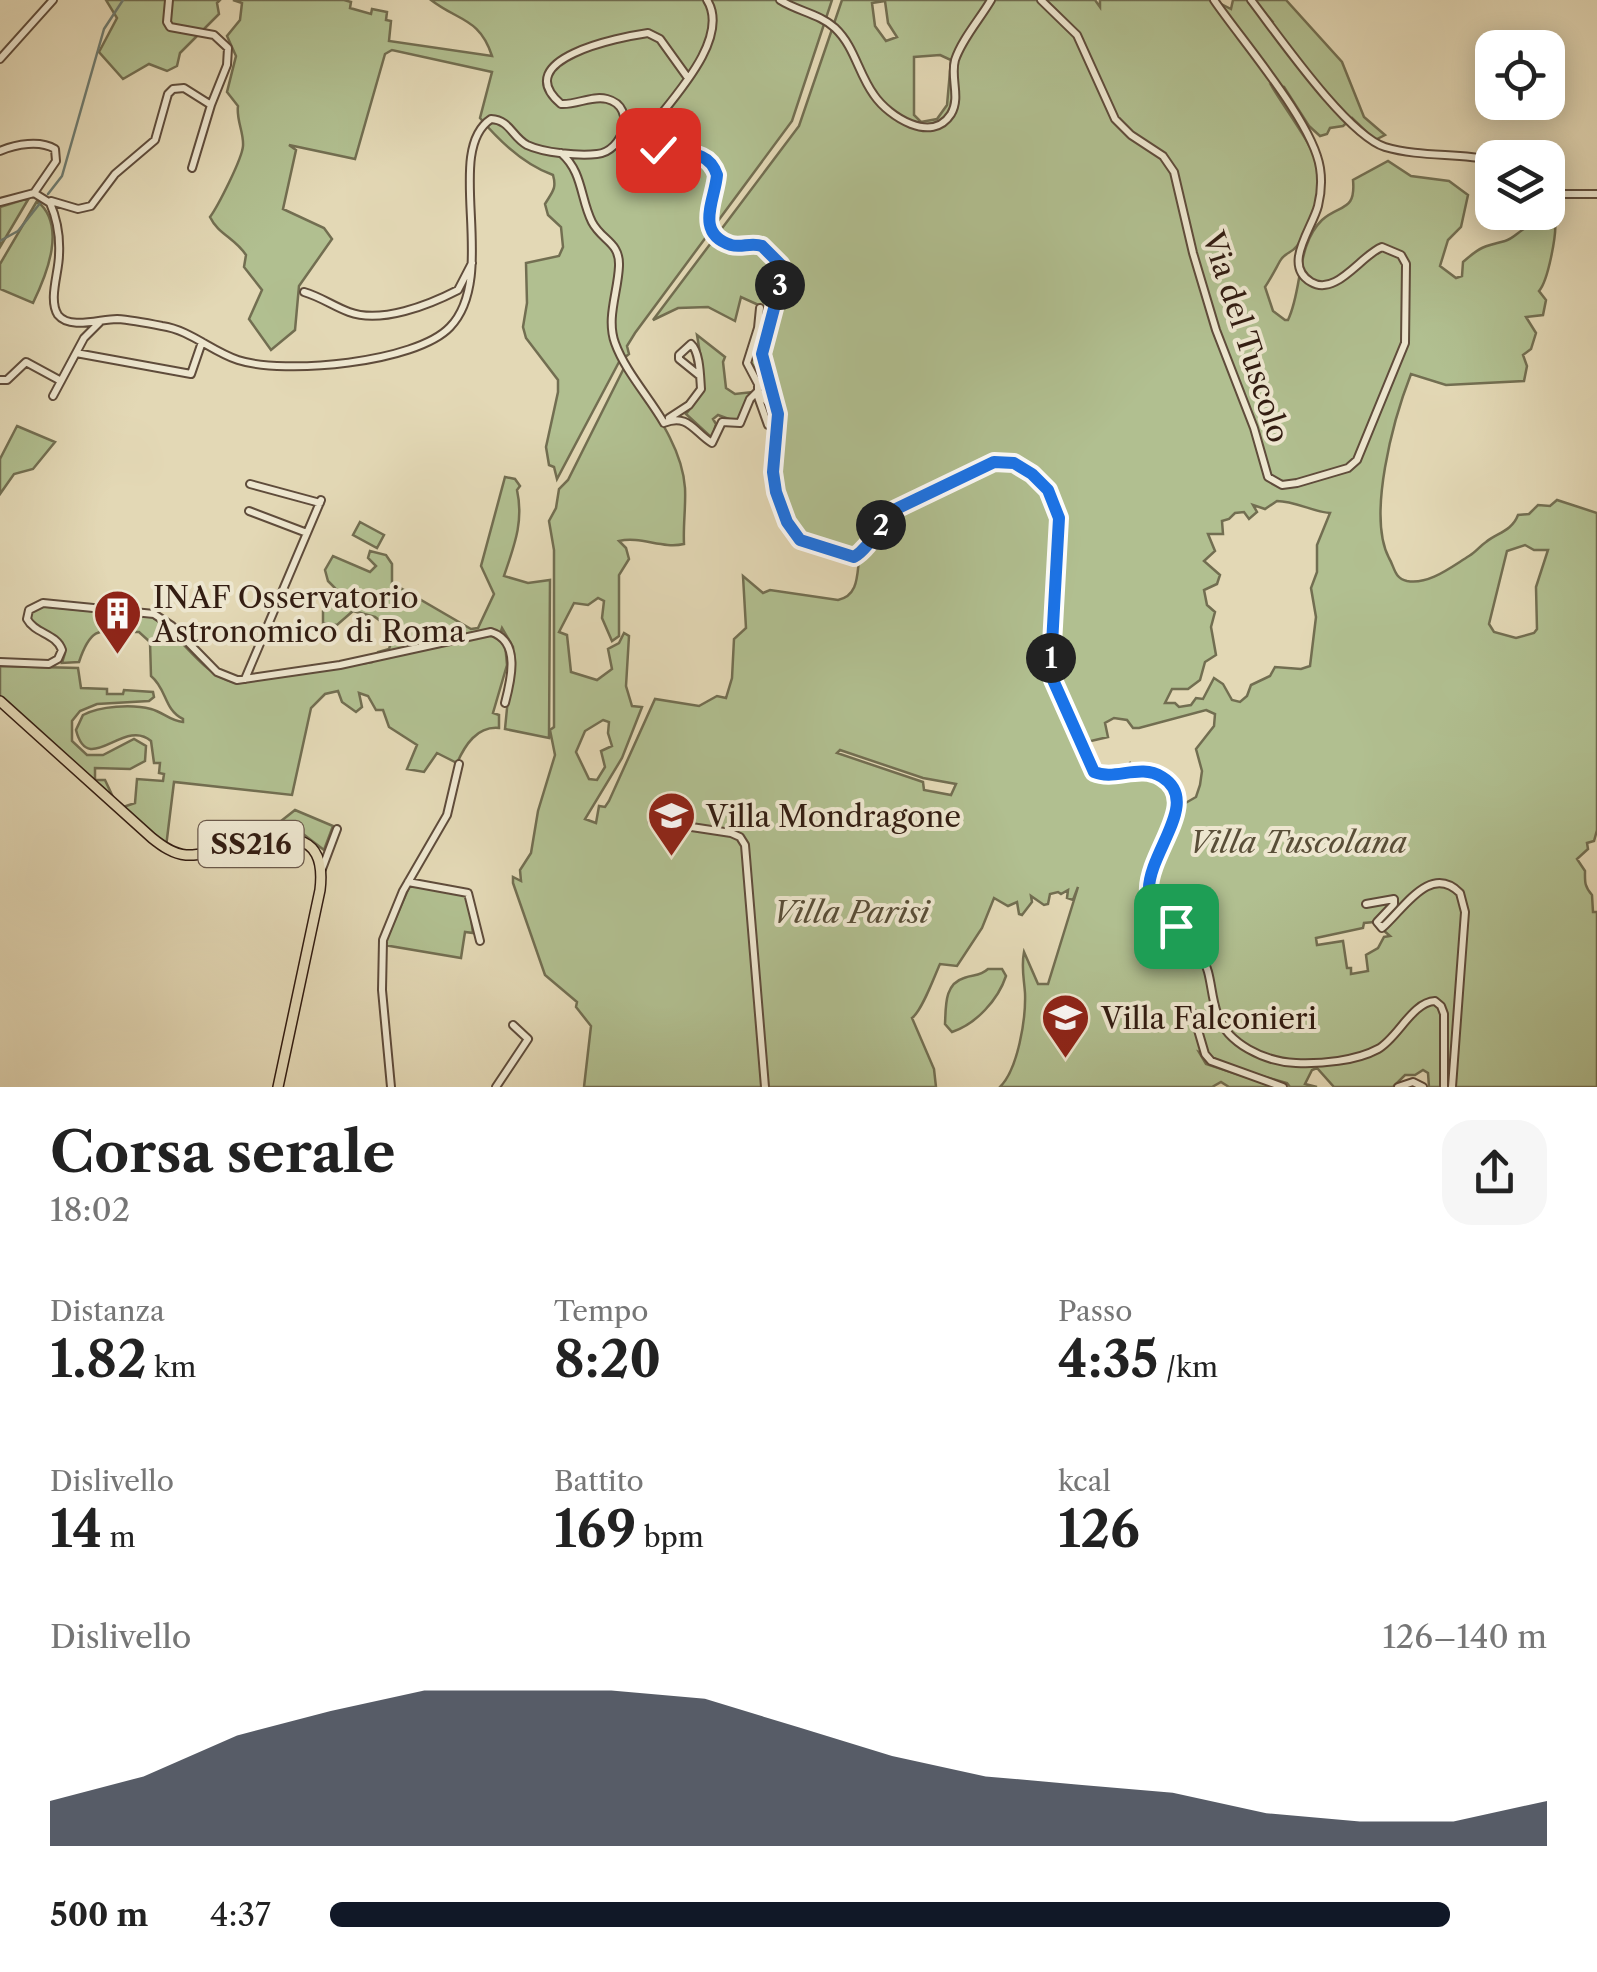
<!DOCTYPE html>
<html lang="it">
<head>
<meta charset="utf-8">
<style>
  :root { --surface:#fff; --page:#f6f6f6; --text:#222; --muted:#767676; --accent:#111827 }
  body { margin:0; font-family:"Libre Caslon Text",serif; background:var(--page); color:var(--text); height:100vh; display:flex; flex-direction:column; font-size:38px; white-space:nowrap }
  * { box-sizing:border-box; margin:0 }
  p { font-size:32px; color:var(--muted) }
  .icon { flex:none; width:55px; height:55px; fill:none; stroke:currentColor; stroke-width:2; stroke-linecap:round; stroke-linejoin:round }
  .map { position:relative; height:1087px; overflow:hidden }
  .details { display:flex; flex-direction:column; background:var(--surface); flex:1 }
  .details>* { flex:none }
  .fabs { position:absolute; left:1475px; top:30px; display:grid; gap:20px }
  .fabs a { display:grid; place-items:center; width:90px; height:90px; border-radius:20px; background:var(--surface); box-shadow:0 5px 25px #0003; font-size:50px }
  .pin { position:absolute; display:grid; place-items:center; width:85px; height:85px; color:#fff; margin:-42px; border-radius:20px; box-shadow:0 5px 15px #0006 }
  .km { position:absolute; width:50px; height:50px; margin:-25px; border-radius:50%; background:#222; color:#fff; font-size:28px; line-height:50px; text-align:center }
  .round { display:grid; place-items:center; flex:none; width:105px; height:105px; border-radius:30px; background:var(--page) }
  .overview { display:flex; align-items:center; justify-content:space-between; height:170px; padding:0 50px }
  h1 { font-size:55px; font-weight:700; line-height:75px }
  .metrics { display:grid; grid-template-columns:repeat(3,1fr); gap:15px; height:170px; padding:10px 50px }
  .metrics div { display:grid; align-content:center }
  .metrics b { font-size:50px; font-weight:700 }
  .metrics small { font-size:28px; font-weight:400 }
  .metrics p { font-size:28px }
  .chart { height:280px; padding:20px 50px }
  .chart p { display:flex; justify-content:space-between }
  .chart svg { width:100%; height:180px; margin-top:10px; fill:var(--accent); opacity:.7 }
  ul { padding:0 50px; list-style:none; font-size:32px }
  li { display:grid; grid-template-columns:160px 120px 1fr; align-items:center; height:75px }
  li i { height:25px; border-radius:12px; background:var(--accent) }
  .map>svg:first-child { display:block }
</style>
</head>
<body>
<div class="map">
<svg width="1597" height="1087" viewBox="0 0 1597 1087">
  <rect width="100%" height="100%" fill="#e3d8b5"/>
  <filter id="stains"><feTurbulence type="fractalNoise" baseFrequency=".002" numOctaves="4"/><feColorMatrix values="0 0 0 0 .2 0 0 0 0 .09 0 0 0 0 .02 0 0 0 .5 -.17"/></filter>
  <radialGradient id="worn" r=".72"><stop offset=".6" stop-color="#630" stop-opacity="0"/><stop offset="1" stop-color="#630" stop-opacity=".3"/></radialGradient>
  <path fill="#b1bf90" stroke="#726e51" stroke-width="2.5" fill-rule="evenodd" d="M106 0H220L217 3 219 14 180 53 177 66 167 71 149 64 123 79 99 52 117 18Z
    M233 0H344L351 2 350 8 371 14 372 9 387 12 386 20 391 21 389 41 492 56C480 18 458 21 431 0H832L792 121 635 333 627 346 629 354 619 362 557 479 554 467 549 465 546 447 558 392V380L526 338 523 327 527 303 526 263 559 256 563 247 561 227 548 215 545 204C552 192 557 189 553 175 523 164 500 142 480 118L492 72 392 50 385 54 355 159 289 145 296 150 283 209 324 228 332 239 299 286 295 330 271 350 249 319 262 290 244 267 246 255C235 238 218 234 210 217 218 206 242 159 243 146 244 132 236 120 238 106L227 92 236 56 227 36 240 20 242 3Z
    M842 0H1095L1100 7V0H1213L1231 9 1233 0H1248L1264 22 1272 21 1254 0H1286L1342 62 1364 117 1385 135 1375 140 1352 118 1343 126 1330 128 1327 134 1320 136 1309 126 1284 87 1271 85C1283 106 1313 145 1318 166 1324 191 1311 227 1297 246 1291 254 1285 252 1280 261 1275 270 1271 278 1265 287L1273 311 1285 320H1288C1303 289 1296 245 1322 220 1340 204 1356 212 1353 180L1388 161 1411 176 1449 181 1468 195 1461 227 1448 240 1440 266 1456 278 1462 276 1463 262C1480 247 1484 246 1505 241 1513 239 1519 231 1526 228 1538 224 1539 230 1555 220 1557 234 1548 281 1539 291L1546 300 1543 315 1526 317 1536 333 1531 349 1523 355 1527 366 1524 381 1446 385 1411 374C1393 420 1367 516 1389 558 1395 568 1394 578 1407 581 1429 585 1451 567 1469 556 1476 552 1480 546 1486 542 1497 533 1512 531 1518 515L1529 514 1538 505 1550 506 1557 500 1597 513V830L1594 841 1587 843 1588 849 1577 859 1585 871C1585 881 1584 886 1592 895L1593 912H1597V1087H1429L1428 1073 1423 1070 1415 1075H1405L1393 1087H1334L1317 1068 1312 1070 1305 1084 1317 1087H1290L1287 1083 1244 1071 1199 1052 1206 1064 1277 1087H1229L1221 1082 1212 1087H1000C1018 1069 1026 1019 1025 993 1024 978 1021 967 1024 952L1038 984H1048L1078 887 1073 900 1067 898 1068 890 1061 894 1058 892 1050 894 1048 904 1044 905 1031 896 1032 902 1022 915 1019 914 1017 902 1008 906 994 898 982 928 957 966 940 964C934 977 922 1011 912 1018L934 1069 936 1087H584L591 1026 576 1007 577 1002 545 975 513 883V877L521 881 520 870 531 853 538 811 555 755 550 730 554 727V550L549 521 556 508 559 489 568 480 625 366C648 403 682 443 685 488 686 506 683 525 684 544 662 549 641 536 619 541L626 548 629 559 619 575V636L612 641 602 618 604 601 598 598 588 605 574 603 559 632 567 635 571 672 597 680 612 669 608 649 619 643 624 633 629 636 626 686 632 706 642 707 622 758 585 819 596 823 599 806 605 807 609 801 655 699 699 706 717 696 726 698 732 678 734 639 746 628 743 576 763 593 770 590 838 600C858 596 857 576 859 560L852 554 803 538 782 504 775 479 781 414 756 377 759 375 748 358 763 307 741 297 735 321 708 307 678 308 653 320 799 126ZM885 1 888 23 897 37 886 41 875 26 872 3ZM940 55 951 60 947 105 937 119 921 122 914 115V57ZM1277 501C1295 501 1313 512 1330 513L1317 545V572L1311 588 1316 617 1310 666 1301 669 1275 667 1270 676 1251 685 1247 696 1240 702 1232 700 1223 684 1214 678 1203 699 1196 698 1191 705 1179 707 1175 703H1165L1172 689H1188L1200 680 1205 662 1216 655 1211 627 1215 612 1207 605 1204 590 1217 584 1220 575 1204 561 1215 551 1208 534H1223L1222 521 1229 519 1235 513 1244 512 1249 519 1257 512 1253 505 1265 509ZM1525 545 1534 550H1548L1536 587 1537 629 1534 633 1516 638 1494 632 1489 624 1507 551ZM1206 710 1215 714 1214 726 1196 749 1202 771 1200 785 1196 797 1182 805 1168 841 1163 837C1174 815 1177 801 1160 781L1139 777 1130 763 1116 778H1092L1086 769 1090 761 1078 749 1077 739 1091 741 1108 737 1105 723 1114 718 1127 720 1133 728H1139ZM603 720 609 722 608 733 612 746 601 751 605 767 597 780 589 779 576 752 585 731ZM840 750 923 778 956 784 951 795 924 790 923 782 837 753ZM1374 922 1390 936 1384 937 1378 948 1366 955 1368 971 1351 974V968H1347L1343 941 1317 945 1316 938 1363 928 1364 923Z
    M29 198 0 247V207Z
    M37 201C67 225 47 274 33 303L0 289V264Z
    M697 335 725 357 723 362 726 388 735 394 753 392 737 422 718 415 713 419 716 424 712 438 686 414 699 397 701 359Z
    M17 426 55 442 33 469 14 474 0 494V459Z
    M505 477 515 479 520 486 517 490C524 522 514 546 504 576L528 583 550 580 549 738 505 729 513 647 502 628 499 637 505 643 507 665 493 713 499 715V728C477 726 465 745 457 763L437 753 424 772 407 769 417 745 389 727 383 710H376L368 696 359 693 362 707 356 712 342 702 338 691 325 694 311 708 292 795 174 782 166 847 123 807 135 803 137 779 163 781 164 774 159 773 160 763H154L151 741C124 717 88 778 76 730L83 715C100 706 132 704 151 709 163 712 170 721 183 722V719C164 710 167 689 151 676L150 642 139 632C101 631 92 623 79 662L62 663 65 653 62 642 30 623 29 614 40 606 152 617C181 634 201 674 233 682L372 662 378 652 389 649 392 640 390 628 375 617 353 611 337 625 323 623V611L338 591 328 581 325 570 333 556 370 572 376 566 368 558 370 551 386 555 392 564V583L471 629 478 628 494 594 481 566Z
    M360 522 384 535 377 548 353 535Z
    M0 666 78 668 81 688 107 689V694H123L124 690 153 692 154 697 149 701 97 704 80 711 72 721V741L87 755H103L134 739 146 746 145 761 130 769 95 768V780H105L113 797 0 697Z
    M295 810 333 826 324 850 303 834 271 829Z
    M410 885 468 895 473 933 465 932 461 958 384 945Z
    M988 969H1002L1006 976C998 1000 976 1024 952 1032L945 1024C946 1007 944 984 964 978 974 974 979 977 988 969Z"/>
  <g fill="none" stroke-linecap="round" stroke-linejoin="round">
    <path stroke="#6e7b70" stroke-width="2.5" d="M48 194 62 176 104 29 123 0
      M0 241 18 231 41 202"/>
    <defs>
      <path id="minor" d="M707 0C731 38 673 98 651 127L649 137 660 152H686L709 160 717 175C715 200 694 233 731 245 742 248 751 242 762 246L781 265V281L762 354 778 414 773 472 776 492 792 532 800 540 854 557C872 546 878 524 894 511L994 462 1014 463 1032 474 1048 490 1059 517 1051 662 1053 680 1093 772C1119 783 1151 759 1171 786 1192 814 1149 854 1149 885 1149 920 1185 927 1201 955 1212 973 1210 993 1217 1013 1226 1044 1266 1062 1296 1063 1321 1064 1356 1061 1378 1049 1398 1038 1412 1002 1435 1001L1441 1006 1444 1014V1087
        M780 0C797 11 820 14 835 28 855 47 858 73 874 95 889 117 932 144 951 114 961 97 950 78 955 60 962 39 980 19 991 0
        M1041 0 1077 35 1115 119 1131 135 1163 156 1174 172 1193 253 1216 330 1254 428 1268 477 1282 485 1297 483 1348 468 1357 460 1405 343 1406 264 1401 255 1382 247C1361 255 1336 297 1311 282 1282 265 1312 229 1318 206 1321 194 1322 181 1320 168 1313 122 1242 41 1214 0
        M1251 0C1278 35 1347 135 1385 147 1419 157 1458 153 1492 160
        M0 59 53 0
        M0 151C16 144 40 140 55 149L56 161 34 193
        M561 153C583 172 580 198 592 222 602 241 620 242 619 266 618 292 606 318 615 343 625 371 649 397 664 423
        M192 168 211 105
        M1548 190 1564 194H1597
        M51 201 78 209 91 206 115 174 155 140 168 94 173 89 184 88 211 105 227 65 228 48 214 35 170 27 167 22 169 0
        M0 202 34 193 50 203C57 219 60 237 59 255 59 272 48 300 58 315 70 330 100 319 117 319 132 320 147 323 162 326 190 330 211 351 238 360 284 375 416 363 450 327 500 275 442 151 491 119 510 120 512 137 527 145 544 153 579 156 597 154 623 152 638 107 607 99 592 95 577 105 561 104 508 59 620 37 648 33L660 39 688 78
        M304 292C321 297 333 306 349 312 381 324 429 305 458 290L472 263
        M76 353 191 374 202 342
        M0 380H7L26 362 61 381
        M758 391V384L747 363 758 328 760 308
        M757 394 768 425
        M53 396 84 338 100 322
        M669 418 689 405 701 389C700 376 700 352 691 344L679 355V359L700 376
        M664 423C688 413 694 432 712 443L722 422 740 423 750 399 758 391 777 414
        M250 484 320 503
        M249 511 307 533
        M0 662 49 664 58 659 62 650C56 633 35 634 27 619L29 610 43 603 154 614 172 626 217 672 237 680 340 665 491 632C521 641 511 680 505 703
        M245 679 321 500
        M652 821 731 833 740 837 745 845 765 1087
        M322 869 337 829
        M408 882 468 893 480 941
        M1366 904 1394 899V904L1377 922 1382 928C1404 909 1430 863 1460 893L1465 912 1452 1087
        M1193 1013 1205 1054 1211 1061 1283 1087
        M391 1087 382 990 383 940 403 891 447 815 459 764
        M496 1087 528 1039 513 1025
        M1398 1087 1413 1082 1423 1087"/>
      <path id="major" d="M0 701 152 838C162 846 173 854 186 855 232 858 331 799 320 890L278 1087"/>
    </defs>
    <use href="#minor" stroke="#5f4c3b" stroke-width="10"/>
    <use href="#major" stroke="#331d12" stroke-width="12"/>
    <use href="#minor" stroke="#ede6cf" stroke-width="6"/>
    <use href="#major" stroke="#e3d8b5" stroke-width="9"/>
  </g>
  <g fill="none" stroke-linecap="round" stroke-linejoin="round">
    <defs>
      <path id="route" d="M658 150C680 158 707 145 717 175 715 200 694 233 731 245 742 248 751 242 762 246L781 265V282L762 354 778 414 773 472 776 492 787 522 800 540 854 557C872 546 878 524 894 510L994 462 1014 463 1032 474 1048 490 1059 518 1051 662 1053 680 1094 772C1115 781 1140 763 1162 777 1216 810 1099 890 1176 926"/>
    </defs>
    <use href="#route" stroke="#fff" stroke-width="20"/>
    <use href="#route" stroke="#1a73e8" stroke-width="12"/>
  </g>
  <defs>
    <symbol id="building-pin" viewBox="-11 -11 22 30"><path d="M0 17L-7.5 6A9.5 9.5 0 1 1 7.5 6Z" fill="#8f2418" stroke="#ede6cf"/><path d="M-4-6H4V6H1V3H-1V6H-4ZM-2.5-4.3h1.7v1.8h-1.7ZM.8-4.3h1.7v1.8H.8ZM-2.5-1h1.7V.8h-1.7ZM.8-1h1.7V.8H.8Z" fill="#fff"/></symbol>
    <symbol id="university-pin" viewBox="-11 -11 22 30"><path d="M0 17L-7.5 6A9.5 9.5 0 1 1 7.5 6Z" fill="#8f2418" stroke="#ede6cf"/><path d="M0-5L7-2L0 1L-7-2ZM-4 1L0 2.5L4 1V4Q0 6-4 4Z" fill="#fff"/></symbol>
  </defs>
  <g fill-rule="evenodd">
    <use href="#building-pin" x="90" y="586" width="55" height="75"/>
    <use href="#university-pin" x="644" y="788" width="55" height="75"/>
    <use href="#university-pin" x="1038" y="990" width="55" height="75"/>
  </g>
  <g text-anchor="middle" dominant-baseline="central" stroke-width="8" stroke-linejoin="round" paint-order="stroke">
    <rect fill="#ede6cf" stroke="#6b594b" stroke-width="2.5" x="198.5" y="821" width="105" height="46" rx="8"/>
    <g font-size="28" font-weight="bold" fill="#331d12">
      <text x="251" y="844">SS216</text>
    </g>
    <g font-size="30" fill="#331d12" stroke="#ede6cf">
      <text transform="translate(1246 337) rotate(72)">Via del Tuscolo</text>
    </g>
    <g font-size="30" fill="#331d12" stroke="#ede6cf" text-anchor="start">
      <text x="153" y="597">INAF Osservatorio<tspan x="153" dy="34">Astronomico di Roma</tspan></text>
      <text x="706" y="816">Villa Mondragone</text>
      <text x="1101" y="1018">Villa Falconieri</text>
    </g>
    <g font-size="30" font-style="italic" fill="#594e38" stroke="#ede6cf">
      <text x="1298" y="842">Villa Tuscolana</text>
      <text x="851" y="912">Villa Parisi</text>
    </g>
  </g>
  <rect width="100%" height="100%" filter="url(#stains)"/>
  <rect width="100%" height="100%" fill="url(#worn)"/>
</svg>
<div class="fabs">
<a><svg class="icon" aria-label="locate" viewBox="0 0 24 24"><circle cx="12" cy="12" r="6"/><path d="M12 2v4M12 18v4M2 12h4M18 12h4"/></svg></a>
<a><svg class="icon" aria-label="layers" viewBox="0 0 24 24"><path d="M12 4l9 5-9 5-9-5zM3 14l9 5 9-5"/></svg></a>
</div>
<div class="pin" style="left:1176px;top:926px;background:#1e9e55"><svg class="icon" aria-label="arrive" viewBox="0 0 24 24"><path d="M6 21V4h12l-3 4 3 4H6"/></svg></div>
<div class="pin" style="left:658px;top:150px;background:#d93025"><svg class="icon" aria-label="check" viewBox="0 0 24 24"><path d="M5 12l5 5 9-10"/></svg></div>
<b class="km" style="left:1051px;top:658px">1</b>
<b class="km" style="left:881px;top:525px">2</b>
<b class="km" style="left:780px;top:285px">3</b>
</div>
<section class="details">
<div class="overview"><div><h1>Corsa serale</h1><p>18:02</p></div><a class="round"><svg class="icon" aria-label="share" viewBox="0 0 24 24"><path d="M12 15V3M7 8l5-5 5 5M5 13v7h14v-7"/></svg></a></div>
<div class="metrics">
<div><p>Distanza</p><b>1.82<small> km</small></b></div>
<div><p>Tempo</p><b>8:20</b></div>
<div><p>Passo</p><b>4:35<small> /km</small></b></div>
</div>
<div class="metrics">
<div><p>Dislivello</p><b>14<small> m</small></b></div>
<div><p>Battito</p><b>169<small> bpm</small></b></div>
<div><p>kcal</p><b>126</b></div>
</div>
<div class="chart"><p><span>Dislivello</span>126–140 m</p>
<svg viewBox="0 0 160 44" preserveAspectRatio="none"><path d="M0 44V33L10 27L20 17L30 11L40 6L50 6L60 6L70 8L80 15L90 22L100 27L110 29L120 31L130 36L140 38L150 38L160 33V44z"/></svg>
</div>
<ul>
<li><b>500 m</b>4:37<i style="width:92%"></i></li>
</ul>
</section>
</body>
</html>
